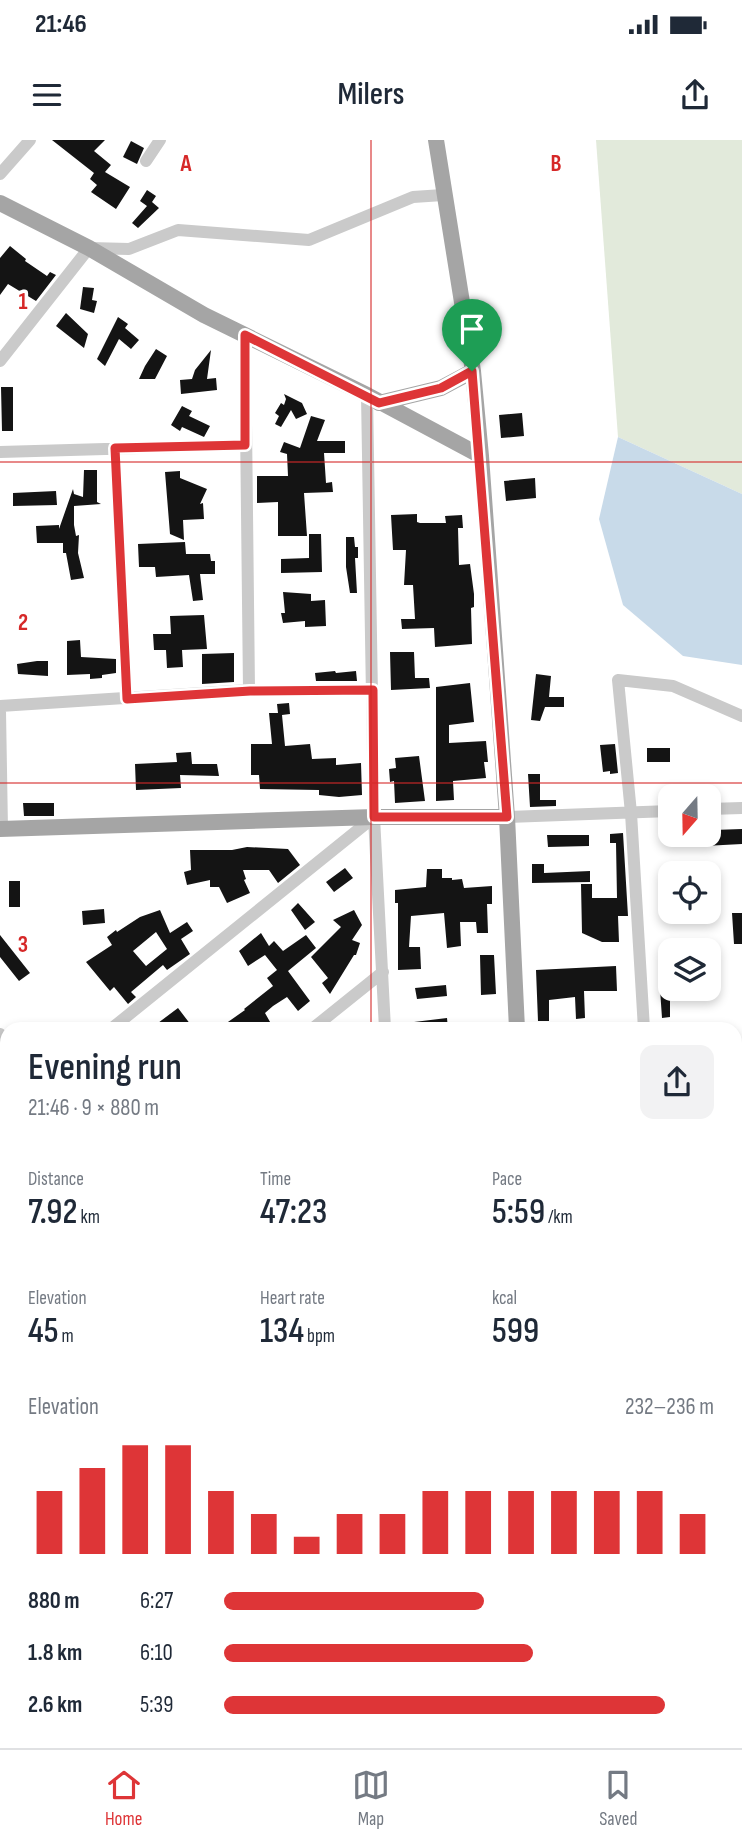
<!DOCTYPE html>
<html lang="en">
<head>
<meta charset="utf-8">
<style>
  :root { --surface:#fff; --page:#f2f2f3; --text:#1f2937; --muted:#747a83; --line:#e0e1e3; --accent:#de3537 }
  body { margin:0; font-family:"Sofia Sans Condensed",sans-serif; background:var(--page); color:var(--text); height:100vh; display:flex; flex-direction:column; font-size:26px; white-space:nowrap }
  * { box-sizing:border-box; margin:0 }
  p { font-size:23px; color:var(--muted) }
  .icon { flex:none; width:38px; height:38px; fill:none; stroke:currentColor; stroke-width:2; stroke-linecap:round; stroke-linejoin:round }
  .map { position:relative; flex:1; overflow:hidden }
  .sheet { position:absolute; left:0px; top:882px; width:742px; height:726px; display:flex; flex-direction:column; background:var(--surface); border-radius:21px 21px 0 0; box-shadow:0 4px 10px #0003 }
  .sheet>* { flex:none }
  .needle { width:46px; rotate:200deg }
  .buttons { position:absolute; left:658px; top:644px; display:grid; gap:14px }
  .buttons a { display:grid; place-items:center; width:63px; height:63px; border-radius:14px; background:var(--surface); box-shadow:0 4px 10px #0003; font-size:35px }
  .pin { position:absolute; display:grid; place-items:center; width:60px; height:60px; color:#fff; margin:-72px -30px; border-radius:50% 50% 50% 0; rotate:-45deg; box-shadow:0 0 7px #0007 }
  .pin .icon { rotate:45deg }
  .round { display:grid; place-items:center; flex:none; width:74px; height:74px; border-radius:14px; background:var(--page) }
  .headline { display:flex; align-items:center; justify-content:space-between; height:119px; padding:0 28px }
  h1 { font-size:38px; font-weight:600; line-height:52px }
  .figures { display:grid; grid-template-columns:repeat(3,1fr); gap:10px; height:119px; padding:7px 28px }
  .figures div { display:grid; align-content:center }
  .figures b { font-size:35px; font-weight:600 }
  .figures small { font-size:19px; font-weight:400 }
  .figures p { font-size:19px }
  .chart { height:196px; padding:14px 28px }
  .chart p { display:flex; justify-content:space-between }
  .chart svg { width:100%; height:126px; margin-top:7px; stroke:var(--accent); stroke-width:6 }
  ul { padding:0 28px; list-style:none; font-size:23px }
  li { display:grid; grid-template-columns:112px 84px 1fr; align-items:center; height:52px }
  li i { height:18px; border-radius:9px; background:var(--accent) }
  .status { display:flex; justify-content:space-between; align-items:center; height:49px; padding:0 35px; background:var(--surface); direction:ltr }
  .status svg { height:19px; fill:currentColor }
  header { display:flex; justify-content:space-between; align-items:center; height:91px; padding:0 28px; background:var(--surface); font-size:32px; font-weight:600 }
  .menu { display:flex; justify-content:space-around; align-items:center; height:98px; border-top:2px solid var(--line); background:var(--surface); font-size:19px; color:var(--muted) }
  .menu a { display:grid; justify-items:center; gap:4px }
  .menu .on { color:var(--accent) }
  .map>svg:first-child { display:block }
</style>
</head>
<body>
<div class="status"><b>21:46</b><svg viewBox="0 0 49 12"><path d="M0 12V9h3v3zM5 12V6h3v6zM10 12V3h3v9zM15 12V0h3v12zM26 1h20v11H26zM47 4h2v5h-2z"/></svg></div>
<header><svg class="icon" aria-label="menu" viewBox="0 0 24 24"><path d="M4 6h16M4 12h16M4 18h16"/></svg>Milers<svg class="icon" aria-label="share" viewBox="0 0 24 24"><path d="M12 15V3M7 8l5-5 5 5M5 13v7h14v-7"/></svg></header>
<div class="map">
<svg width="742" height="1608" viewBox="0 0 742 1608">
  <rect width="100%" height="100%" fill="#fff"/>
  <path fill="#e2eadb" d="M596 0H742V354L618 297Z"/>
  <path fill="#c8dae9" d="M618 297 742 354V525L683 516 623 465 599 379Z"/>
  <path fill="#141414" fill-rule="evenodd" d="M52 0H105L94 11 111 25 105 32 130 47 116 69 91 52 97 45 90 39 94 33Z
    M131 1 144 8 137 24 123 17Z
    M147 50 156 56 152 62 159 68 138 88 132 83 147 66 140 61Z
    M10 106 26 119 25 121 47 136 50 132 56 135 36 161 8 144 0 155V118Z
    M83 147 94 148 92 160 97 161 94 173 80 169Z
    M66 173 88 194 84 208 56 186Z
    M118 177 128 184 125 188 139 200 131 209 119 199 105 226 97 219Z
    M156 209 167 216 155 239H139L145 226Z
    M211 210 207 239 216 238 217 250 181 254 180 240 192 239 195 230Z
    M1 247H13V291H2Z
    M284 254 302 263 307 274 296 279 291 270 281 287 275 284 279 276 275 273 281 263 284 265 286 259Z
    M182 266 192 271 189 276 210 286 204 297 182 287 180 291 171 285Z
    M522 273 524 296 501 298 499 275Z
    M311 276 325 280 317 301H345V313H324L326 343 332 342 333 352 304 353 307 396H278V362L257 363V336H288L287 314 280 312 284 302 300 308Z
    M84 330H97V362L101 364 74 366V385L76 396 79 395 78 413 84 438 71 440 66 413H63V403H37L36 386 59 385V389L73 349 74 354 83 357Z
    M180 331V338L207 349 200 364 203 363 204 379 183 380 184 400 170 394 165 332Z
    M535 338 536 358 506 361 504 341Z
    M56 351 57 365 13 366V353Z
    M417 374V382L420 383H446L445 376 462 375 463 388H458L459 425 470 424 474 454V467L471 468 472 504 435 507 434 488 402 489 401 479H415L413 445H404L406 410H393L391 375Z
    M309 394H321L322 432 281 433V419L309 418Z
    M346 397H354L355 407H358V418H355L357 453H350L346 427Z
    M185 402 186 414H210L211 421H215V434H200L203 460 193 461 189 435 156 437 155 427H139L138 404Z
    M283 452 311 454V461L325 460 326 486 305 487V481L283 483 281 473H285Z
    M204 475 207 509 182 510 183 527 167 528 166 510H154L153 494H171L170 476Z
    M80 500 81 517 116 519V533L102 535V538L90 539V534L67 535V501Z
    M390 512H414L415 538H429L430 548 391 550Z
    M234 513V542L202 544V514Z
    M37 521H48V536L18 534 17 524Z
    M335 531 336 533 356 531 357 541H316L315 533Z
    M536 534 551 536 549 557H564V567H545L540 581 531 580Z
    M470 543 474 582 449 585V603L486 601 488 622H484L486 638 453 641 454 660 436 661V547Z
    M289 563 290 574 282 575 285 606 310 604 312 619 336 618V625L361 623 362 655 339 657 319 655V650L260 649 259 635H251V604H272L269 573H278L277 564Z
    M615 604 618 633 610 634V631L603 632 600 605Z
    M647 608H670V622H647Z
    M191 612 192 624H217L219 636 180 635 181 648 136 650 135 624 177 622 176 613Z
    M419 616 425 661 395 663 394 641 390 642 389 629 396 628 395 618Z
    M528 634H540V660H556V666L530 667Z
    M23 663H54V676H24Z
    M742 689V704L704 706 703 695H709L713 690Z
    M623 693 628 776H618L619 802H602L582 793 581 744H592V758H617L616 703H610V694Z
    M547 695H589V706L548 707Z
    M247 707 288 709 300 725 278 743 269 730H243L246 739 244 740 250 753 227 763 219 747H210V740L187 745 184 732 191 730 190 710H232Z
    M532 724H544V733L590 731V742L532 743Z
    M345 728 353 738 334 752 326 742Z
    M427 729H442V738H452V740L462 739 464 748 492 746V764H487L488 793H477L476 782H460L461 806 447 808 444 773 411 776 409 807H420L421 829 398 830V763H395V750L426 747Z
    M9 741H20V767H9Z
    M298 763 315 782 305 790 291 770Z
    M104 769 105 783 83 785 82 771Z
    M160 770 170 793 187 782 193 791 181 799 190 814 167 830 163 825 131 852 136 857 128 864 114 847 110 851 86 822 112 805 107 797 116 790 117 792 140 777ZM156 792 167 809 146 826 133 811Z
    M354 770 362 785 352 800 360 803 356 815H354L330 854 322 843 328 838 311 817 341 787 333 780Z
    M732 773H742V804H734Z
    M261 793 269 806 274 801 283 811 306 795 316 808 288 831 310 861 298 871 287 857 273 866 265 873 274 889H218L245 870 244 869 273 846 267 838 277 830 265 815 248 826 239 811Z
    M0 795 30 833 19 841 0 817Z
    M480 815H494L496 854 481 855Z
    M616 826 617 851H584L585 878 576 879 575 857 549 860V881H538L536 830Z
    M446 845 447 856 417 859 415 848Z
    M660 849H712L713 857 670 860V877L662 878Z
    M178 868 194 889H150Z
    M447 878 448 889H415L414 882Z"/>
  <g fill="none" stroke-linecap="round" stroke-linejoin="round">
    <path stroke="#cacaca" stroke-width="12" d="M146 21 160 0
      M0 34 30 0
      M245 195 249 550
      M0 221 89 108 129 109 178 90 309 100 413 57 443 55
      M367 255 374 677 385 889
      M115 308 127 559
      M0 312 245 305
      M0 566 249 550H373
      M0 571 2 689
      M709 669 742 668
      M507 677 670 671
      M111 889 374 677
      M312 889 383 832
      M644 889 631 673 618 540 673 546 742 576
      M0 894 7 903
      M0 987 7 980
      M735 1036H742
      M0 1098 7 1107
      M0 1305 7 1313
      M735 1348 742 1350
      M0 1432H7
      M735 1491 742 1493
      M35 1601V1608
      M238 1601 243 1608
      M399 1601 404 1608
      M705 1601 706 1608"/>
    <path stroke="#a5a5a5" stroke-width="16" d="M436 0 473 231 481 316 507 677 517 889
      M0 63 89 108 204 175 367 255 481 316
      M379 263 441 248 473 231
      M0 689 374 677H507
      M541 1601 542 1608"/>
  </g>
  <g fill="none" stroke-linecap="round" stroke-linejoin="round">
    <defs>
      <path id="route" d="M245 195 379 263 441 248 472 231 507 677H374L373 550 250 551 127 559 115 308 245 305Z"/>
    </defs>
    <use href="#route" stroke="#fff" stroke-width="14"/>
    <use href="#route" stroke="#de3537" stroke-width="9"/>
  </g>
  <path fill="none" stroke="#d62828" stroke-width="2" stroke-opacity="0.55" d="M371 0V889M0 322H742M0 643H742M0 965H7M735 965H742M0 1286H7M735 1286H742M371 1601V1608"/>
  <g font-size="23" text-anchor="middle" font-weight="bold" fill="#d62828" stroke="#fff" stroke-width="7" stroke-linejoin="round" paint-order="stroke">
    <text x="186" y="31">A</text>
    <text x="556" y="31">B</text>
    <text x="23" y="169">1</text>
    <text x="23" y="490">2</text>
    <text x="23" y="812">3</text>
  </g>
</svg>
<div class="buttons">
<a><svg class="needle" viewBox="-14 -14 28 28"><path d="M0-13l5 13h-10z" fill="#e53935"/><path d="M0 13l5-13h-10z" fill="#747a83"/></svg></a>
<a><svg class="icon" aria-label="locate" viewBox="0 0 24 24"><circle cx="12" cy="12" r="6"/><path d="M12 2v4M12 18v4M2 12h4M18 12h4"/></svg></a>
<a><svg class="icon" aria-label="layers" viewBox="0 0 24 24"><path d="M12 4l9 5-9 5-9-5zM3 14l9 5 9-5"/></svg></a>
</div>
<div class="pin" style="left:472px;top:231px;background:#1e9e55"><svg class="icon" aria-label="arrive" viewBox="0 0 24 24"><path d="M6 21V4h12l-3 4 3 4H6"/></svg></div>
<section class="sheet">
<div class="headline"><div><h1>Evening run</h1><p>21:46 · 9 × 880 m</p></div><a class="round"><svg class="icon" aria-label="share" viewBox="0 0 24 24"><path d="M12 15V3M7 8l5-5 5 5M5 13v7h14v-7"/></svg></a></div>
<div class="figures">
<div><p>Distance</p><b>7.92<small> km</small></b></div>
<div><p>Time</p><b>47:23</b></div>
<div><p>Pace</p><b>5:59<small> /km</small></b></div>
</div>
<div class="figures">
<div><p>Elevation</p><b>45<small> m</small></b></div>
<div><p>Heart rate</p><b>134<small> bpm</small></b></div>
<div><p>kcal</p><b>599</b></div>
</div>
<div class="chart"><p><span>Elevation</span>232–236 m</p>
<svg viewBox="0 0 160 44" preserveAspectRatio="none"><path d="M5 44V22M15 44V14M25 44V6M35 44V6M45 44V22M55 44V30M65 44V38M75 44V30M85 44V30M95 44V22M105 44V22M115 44V22M125 44V22M135 44V22M145 44V22M155 44V30"/></svg>
</div>
<ul>
<li><b>880 m</b>6:27<i style="width:53%"></i></li>
<li><b>1.8 km</b>6:10<i style="width:63%"></i></li>
<li><b>2.6 km</b>5:39<i style="width:90%"></i></li>
</ul>
</section>
</div>
<nav class="menu">
<a class="on"><svg class="icon" aria-label="home" viewBox="0 0 24 24"><path d="M3 11l9-7 9 7M6 9v11h12V9"/></svg>Home</a>
<a><svg class="icon" aria-label="map" viewBox="0 0 24 24"><path d="M3 6l6-2 6 2 6-2v14l-6 2-6-2-6 2zM9 4v14M15 6v14"/></svg>Map</a>
<a><svg class="icon" aria-label="saved" viewBox="0 0 24 24"><path d="M7 4h10v16l-5-4-5 4z"/></svg>Saved</a>
</nav>
</body>
</html>
